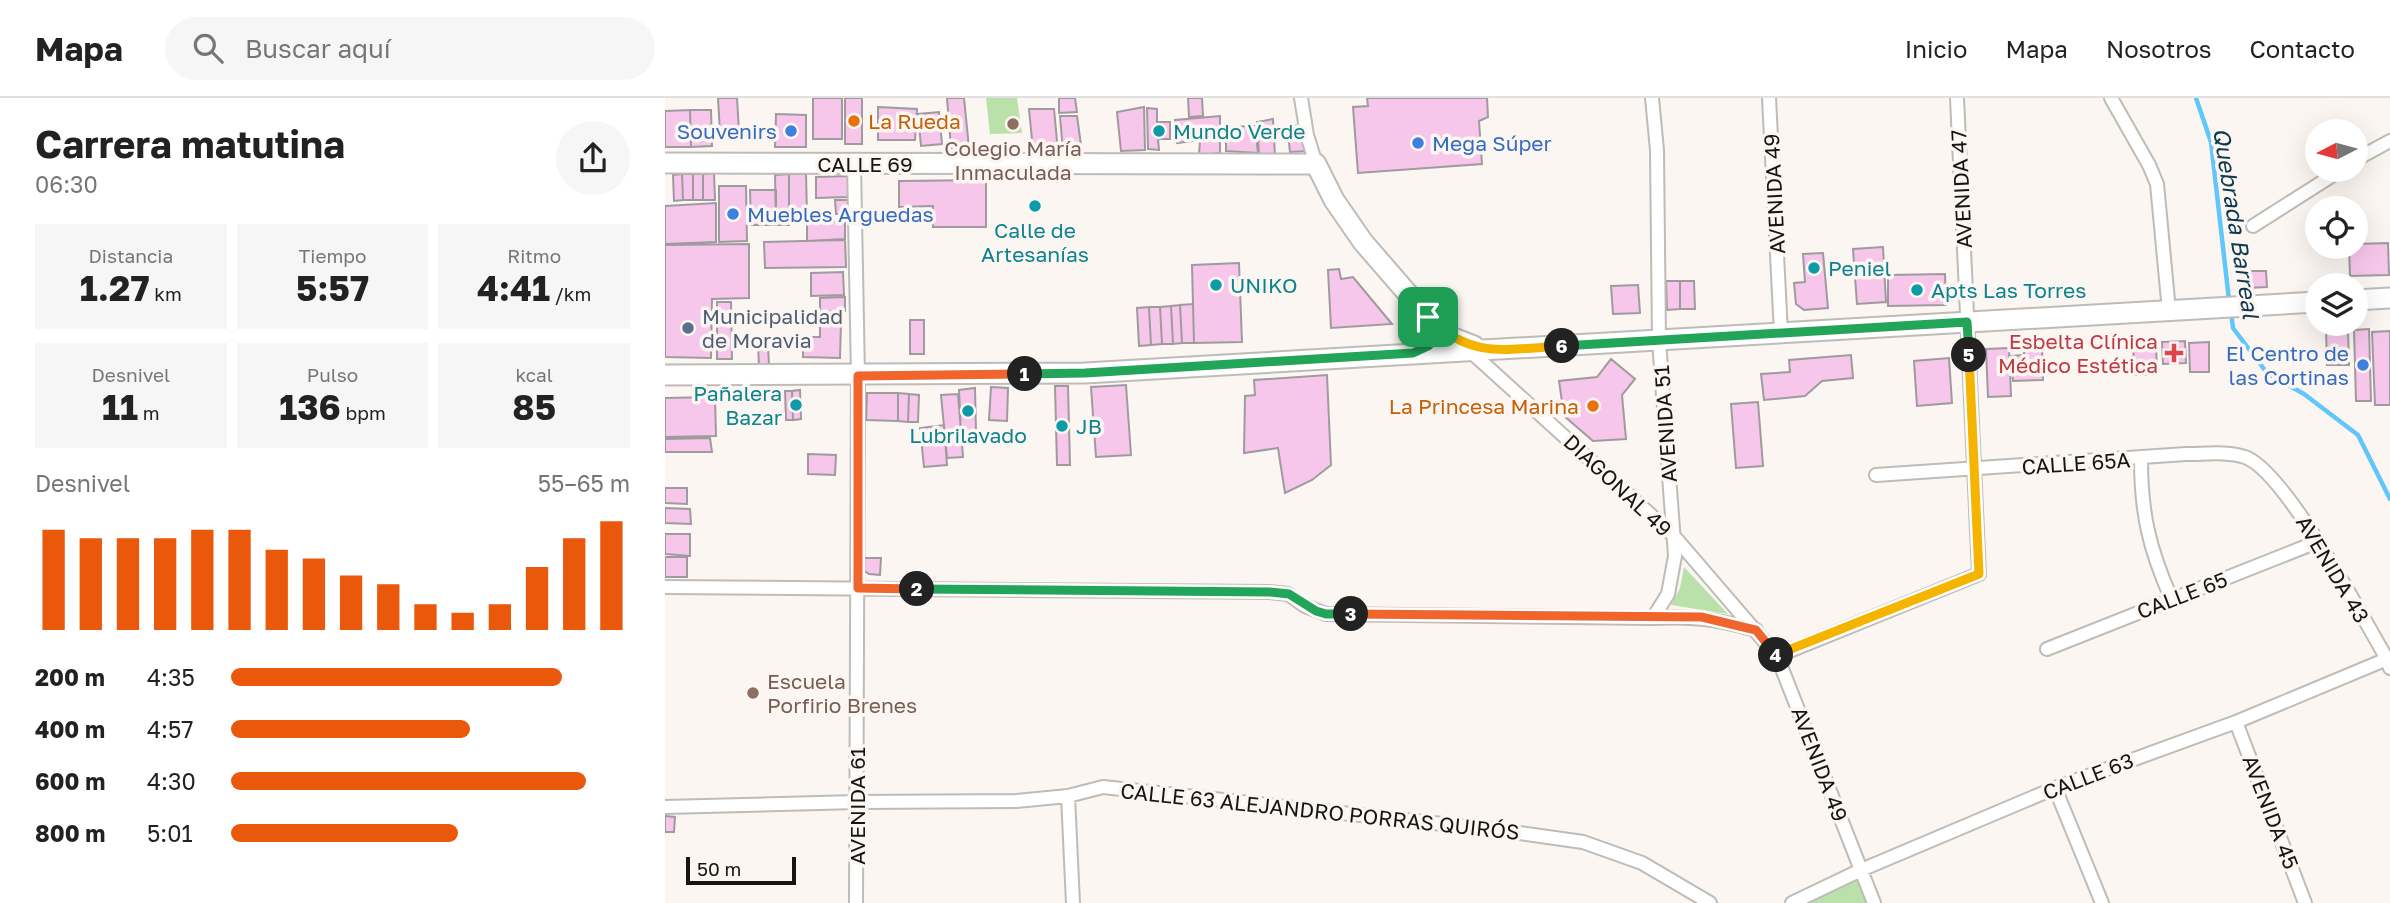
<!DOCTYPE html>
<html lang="es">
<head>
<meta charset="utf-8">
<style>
  :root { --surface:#fff; --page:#f6f6f6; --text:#222; --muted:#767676; --line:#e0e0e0; --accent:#ea580c }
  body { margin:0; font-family:"Golos Text",sans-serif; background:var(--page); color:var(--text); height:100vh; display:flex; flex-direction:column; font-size:26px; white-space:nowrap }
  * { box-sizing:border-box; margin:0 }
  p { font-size:23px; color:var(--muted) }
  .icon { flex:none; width:38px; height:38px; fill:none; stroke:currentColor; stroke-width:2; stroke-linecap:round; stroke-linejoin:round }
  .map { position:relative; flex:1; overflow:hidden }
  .panel { display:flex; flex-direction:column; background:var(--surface); width:665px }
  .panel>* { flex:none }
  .needle { width:46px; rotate:264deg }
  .fabs { position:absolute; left:1640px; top:21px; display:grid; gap:14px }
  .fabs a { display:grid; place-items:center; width:63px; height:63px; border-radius:50%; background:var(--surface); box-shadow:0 7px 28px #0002; font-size:35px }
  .scale { position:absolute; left:21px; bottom:18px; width:110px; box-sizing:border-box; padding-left:7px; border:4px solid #161513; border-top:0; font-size:19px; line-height:24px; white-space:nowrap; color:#161513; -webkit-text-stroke:5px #fbf6f2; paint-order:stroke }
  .pin { position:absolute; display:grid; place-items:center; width:60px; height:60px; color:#fff; margin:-30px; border-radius:14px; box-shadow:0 4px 10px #0006 }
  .km { position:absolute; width:35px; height:35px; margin:-18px; border-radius:50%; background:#222; color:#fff; font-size:19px; line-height:35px; text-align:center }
  .round { display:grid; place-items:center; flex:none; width:74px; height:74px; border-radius:37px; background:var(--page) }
  .overview { display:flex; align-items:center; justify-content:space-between; height:119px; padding:0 35px }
  h1 { font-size:38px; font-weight:700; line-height:52px }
  .figures { display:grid; grid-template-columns:repeat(3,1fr); gap:10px; height:119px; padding:7px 35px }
  .figures div { display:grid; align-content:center; border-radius:0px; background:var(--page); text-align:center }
  .figures b { font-size:35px; font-weight:700 }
  .figures small { font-size:19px; font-weight:400 }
  .figures p { font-size:19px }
  .chart { height:196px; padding:14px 35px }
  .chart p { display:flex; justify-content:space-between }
  .chart svg { width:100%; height:126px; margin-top:7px; stroke:var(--accent); stroke-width:6 }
  ul { padding:0 35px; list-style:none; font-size:23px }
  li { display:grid; grid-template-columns:112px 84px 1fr; align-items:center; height:52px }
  li i { height:18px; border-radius:9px; background:var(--accent) }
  header { display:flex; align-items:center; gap:42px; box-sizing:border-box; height:98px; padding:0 35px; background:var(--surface); border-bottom:2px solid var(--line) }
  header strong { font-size:33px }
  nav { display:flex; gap:38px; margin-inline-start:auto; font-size:24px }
  .search { width:490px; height:63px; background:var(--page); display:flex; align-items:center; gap:18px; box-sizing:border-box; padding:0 24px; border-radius:38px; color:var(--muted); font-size:26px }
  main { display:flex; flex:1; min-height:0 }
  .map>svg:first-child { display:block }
</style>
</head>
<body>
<header>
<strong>Mapa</strong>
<div class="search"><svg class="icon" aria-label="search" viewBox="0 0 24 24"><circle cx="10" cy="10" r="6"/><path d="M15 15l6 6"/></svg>Buscar aquí</div>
<nav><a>Inicio</a><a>Mapa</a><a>Nosotros</a><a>Contacto</a></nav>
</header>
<main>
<section class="panel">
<div class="overview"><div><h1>Carrera matutina</h1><p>06:30</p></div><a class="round"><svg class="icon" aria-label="share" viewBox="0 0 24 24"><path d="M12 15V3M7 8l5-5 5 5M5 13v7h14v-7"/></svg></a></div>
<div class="figures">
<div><p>Distancia</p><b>1.27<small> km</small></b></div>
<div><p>Tiempo</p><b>5:57</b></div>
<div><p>Ritmo</p><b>4:41<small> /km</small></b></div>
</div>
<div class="figures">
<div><p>Desnivel</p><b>11<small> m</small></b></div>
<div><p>Pulso</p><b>136<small> bpm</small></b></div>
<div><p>kcal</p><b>85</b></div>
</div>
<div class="chart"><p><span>Desnivel</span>55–65 m</p>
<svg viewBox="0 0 160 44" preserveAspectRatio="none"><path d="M5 44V9M15 44V12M25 44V12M35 44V12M45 44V9M55 44V9M65 44V16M75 44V19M85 44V25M95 44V28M105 44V35M115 44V38M125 44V35M135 44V22M145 44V12M155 44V6"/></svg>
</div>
<ul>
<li><b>200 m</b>4:35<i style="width:83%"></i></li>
<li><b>400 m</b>4:57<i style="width:60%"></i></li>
<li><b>600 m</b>4:30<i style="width:89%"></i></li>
<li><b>800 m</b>5:01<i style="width:57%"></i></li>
</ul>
</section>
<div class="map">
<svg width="1725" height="805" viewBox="0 0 1725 805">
  <rect width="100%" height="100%" fill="#fbf6f2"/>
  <path fill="#bbe1ab" d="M321 0H352L357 35 325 36Z
    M1019 469 1063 516 1006 507 1015 490Z
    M1196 772 1209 805H1127Z"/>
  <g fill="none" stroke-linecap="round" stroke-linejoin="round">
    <path stroke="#61c6fc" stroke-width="4.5" d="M1531 0 1546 44 1564 202
      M1566 214 1568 230 1602 275 1639 296 1693 337 1725 401"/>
  </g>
  <path fill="#f7c7eb" stroke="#9f9a9e" stroke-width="2" d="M53 0H72L74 33 55 35Z
    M148 0H177V41H148Z
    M180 0H197V46H180Z
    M282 0H299L304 50H286Z
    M394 0H410L412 14 394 15Z
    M523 0H537L538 18 524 19Z
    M702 0H822L823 19 814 23 817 66 693 75 688 9 703 8Z
    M213 9 252 11 250 42H213Z
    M479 9 480 52 456 53 452 14Z
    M482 10 492 11V24H505V41H493L494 52 483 51Z
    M364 11H389L393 54 368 52Z
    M25 12H46L47 48 26 49Z
    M25 12 26 49H0V13Z
    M274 14 277 46 256 48 253 16Z
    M111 16 141 17V49H110Z
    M395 18H412L417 54H398Z
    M555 18V55L534 57 535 42 512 45 510 22Z
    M608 21 610 58 594 57 592 24Z
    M622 27 638 28 643 53 625 54Z
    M590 28 593 55 561 53V29Z
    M49 75 50 102H38V76Z
    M17 76 18 102 9 103 8 77Z
    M17 76H28V102H18Z
    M28 76H38V102H28Z
    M124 76V127H111L110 77Z
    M124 76H141L142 117H124Z
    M184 78V99L151 100V79Z
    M321 82V129H268V108L234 109V83Z
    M54 88H81L82 143 54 144Z
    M85 92H111V127H86Z
    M170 102H183L184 116H171Z
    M51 105V144L0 146V108Z
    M180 123V141L142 143V125Z
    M180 142 181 169 100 170 99 144Z
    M1723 145 1724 177 1685 178 1684 149H1690V146Z
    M84 146V200L47 201 46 260 0 259V147Z
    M1218 149 1221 204 1192 206 1188 151Z
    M1158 155 1163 210 1139 212 1131 206 1129 185 1140 184 1138 156Z
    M1577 157 1585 173H1601L1602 189 1582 190 1568 162Z
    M574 165 577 244 529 245 527 167Z
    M674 171 676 181 688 179 727 226 666 230 663 172Z
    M178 174 179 197 146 198V175Z
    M1280 176 1281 207 1223 208V177Z
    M1001 183H1015V211L1002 212Z
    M1015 183H1029L1030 211H1015Z
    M973 187 975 215 948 216 946 188Z
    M180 199V213L155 214V200Z
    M52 204H66L67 261H52Z
    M528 206 529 245H517L515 207Z
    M515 207 517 245 508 246 506 208Z
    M506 208 508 246H497L495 209Z
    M484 209 486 247 474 248 472 210Z
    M484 209H495L497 246 486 247Z
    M245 222H259V256H245Z
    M155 224H176L175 260 138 259V239H155Z
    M1683 230 1684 267H1662L1661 231Z
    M1704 231 1706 303H1691L1689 232Z
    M1725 233V307H1710L1707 234Z
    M1520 243 1521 265 1498 266 1497 244Z
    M1468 244H1491L1492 276 1469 277Z
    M1544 244V274H1525L1524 245Z
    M93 247H103L104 267 94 268Z
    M1359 248H1377L1378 282 1348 283 1346 258 1359 257Z
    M1344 250 1346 298 1323 299 1321 251Z
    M1186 257 1188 280 1157 283 1140 298 1099 302 1096 276 1125 274 1124 262Z
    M1284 260 1287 305 1252 308 1249 263Z
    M946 261 970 281 957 297 961 341 928 343 899 318 894 283 932 279Z
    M662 277 666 367 647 382 620 395 613 350 579 355 580 298 590 297 589 282Z
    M461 287 466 357 431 359 426 289Z
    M390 288H403L405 367H392Z
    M326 289 343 290 342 323 324 322Z
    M310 290 311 334 296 336 294 292Z
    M135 292 136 321 128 322 127 293Z
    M120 293H127L128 322H121Z
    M202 295H233V323L201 322Z
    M233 295 244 296 243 324 233 323Z
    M244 296 254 297 253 324H243Z
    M293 296 298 359 282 360 276 297Z
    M50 299 51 338 0 339V300Z
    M1093 304 1098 368 1071 370 1066 306Z
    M279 327 282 367 259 369 255 330Z
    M45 340 47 354H0V341Z
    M143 356 171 357 170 377 143 376Z
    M0 390H22V406L0 405Z
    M0 410 25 411 26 426 0 425Z
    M0 436H25V458L0 456Z
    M0 459H22V479H0Z
    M197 460H216L215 477 204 476 198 472Z
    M0 718 10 719 9 734H0Z"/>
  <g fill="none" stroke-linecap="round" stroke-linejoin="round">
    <defs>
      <path id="minor" d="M636 0 642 37 651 66
        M987 0 992 52 994 243 1010 458 1003 496 988 520
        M1104 0 1116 235
        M1446 0 1484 67 1492 86 1504 213
        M1690 62 1725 43
        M189 66 193 278 191 805
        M1588 128 1676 72
        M805 253 1008 437 1112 558 1209 805
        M1476 361C1476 415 1484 450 1506 500
        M1211 377 1521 356C1540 356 1562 353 1580 359 1620 373 1698 520 1722 561L1725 570
        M0 489 604 494 623 496 640 508 661 516 988 520C1030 518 1050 521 1091 532
        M1382 551 1652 444
        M1112 558 1314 476 1292 0
        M1571 624 1640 805
        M1390 690 1437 805
        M403 698 408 805
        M0 709 192 704 351 703 403 698 438 689 833 732 918 744 977 765 1045 805
        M1127 805 1196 772 1390 690 1571 624 1722 561"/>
      <path id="secondary" d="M0 65 651 66 669 102 698 144 763 219 786 239 809 248
        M1690 202 1725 200
        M0 277 420 275 1652 204"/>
    </defs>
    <use href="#minor" stroke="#bfbbb7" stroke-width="16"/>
    <use href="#secondary" stroke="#bfbbb7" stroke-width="23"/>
    <use href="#minor" stroke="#fff" stroke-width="12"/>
    <use href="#secondary" stroke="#fff" stroke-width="19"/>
  </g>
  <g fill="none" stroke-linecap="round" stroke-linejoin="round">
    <defs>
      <path id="split-1" d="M360 276 420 275 748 255 763 248 770 241 769 229 763 219"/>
      <path id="split-2" d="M252 491 193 490V278L360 276"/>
      <path id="split-3" d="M252 491 604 494 624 496 651 513 661 516H686"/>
      <path id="split-4" d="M686 516 1037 519 1091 532 1111 557"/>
      <path id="split-5" d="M1111 557 1314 476 1304 257"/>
      <path id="split-6" d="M897 248 1302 224 1304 257"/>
      <path id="split-7" d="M763 219C806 262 842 251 897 248"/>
    </defs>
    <use href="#split-1" stroke="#fff" stroke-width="14"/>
    <use href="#split-2" stroke="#fff" stroke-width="14"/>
    <use href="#split-3" stroke="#fff" stroke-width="14"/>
    <use href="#split-4" stroke="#fff" stroke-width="14"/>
    <use href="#split-5" stroke="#fff" stroke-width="14"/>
    <use href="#split-6" stroke="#fff" stroke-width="14"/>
    <use href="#split-7" stroke="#fff" stroke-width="14"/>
    <use href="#split-1" stroke="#22a559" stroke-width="9"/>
    <use href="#split-2" stroke="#f0652b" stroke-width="9"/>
    <use href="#split-3" stroke="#22a559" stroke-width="9"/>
    <use href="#split-4" stroke="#f0652b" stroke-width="9"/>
    <use href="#split-5" stroke="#f5b400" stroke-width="9"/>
    <use href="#split-6" stroke="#22a559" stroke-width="9"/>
    <use href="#split-7" stroke="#f5b400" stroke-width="9"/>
  </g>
  <g fill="#e8710a" stroke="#fbf6f2" stroke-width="2.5">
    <circle cx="189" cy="23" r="7"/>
    <circle cx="928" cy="308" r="7"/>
  </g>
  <g fill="#8d6e63" stroke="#fbf6f2" stroke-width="2.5">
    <circle cx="348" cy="26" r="7"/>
    <circle cx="88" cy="595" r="7"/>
  </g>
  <g fill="#3f7fe0" stroke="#fbf6f2" stroke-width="2.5">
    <circle cx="126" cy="33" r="7"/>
    <circle cx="753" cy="45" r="7"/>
    <circle cx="68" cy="116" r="7"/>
    <circle cx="1698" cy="267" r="7"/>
  </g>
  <g fill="#0f9aa8" stroke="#fbf6f2" stroke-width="2.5">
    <circle cx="494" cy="33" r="7"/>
    <circle cx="370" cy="108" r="7"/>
    <circle cx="1149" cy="170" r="7"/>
    <circle cx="551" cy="187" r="7"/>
    <circle cx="1252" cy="192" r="7"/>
    <circle cx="131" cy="307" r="7"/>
    <circle cx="303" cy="313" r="7"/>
    <circle cx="397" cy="328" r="7"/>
  </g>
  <circle fill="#5c6f8a" stroke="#fbf6f2" stroke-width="2.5" cx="23" cy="230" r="7"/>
  <path fill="#e0444e" stroke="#fbf6f2" stroke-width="2.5" d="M1505.5 244.5h7v7h7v7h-7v7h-7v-7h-7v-7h7z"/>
  <g text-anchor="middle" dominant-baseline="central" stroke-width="7" stroke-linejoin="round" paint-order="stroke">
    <g font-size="21" fill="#c56008" stroke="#fbf6f2" text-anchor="start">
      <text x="203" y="23">La Rueda</text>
      <text x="914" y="308" text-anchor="end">La Princesa Marina</text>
    </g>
    <g font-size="21" fill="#366cbe" stroke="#fbf6f2" text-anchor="end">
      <text x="112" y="33">Souvenirs</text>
      <text x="767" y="45" text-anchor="start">Mega Súper</text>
      <text x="82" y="116" text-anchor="start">Muebles Arguedas</text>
      <text x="1684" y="255">El Centro de<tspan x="1684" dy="24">las Cortinas</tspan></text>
    </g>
    <g font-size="21" fill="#0d838f" stroke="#fbf6f2" text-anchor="start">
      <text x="508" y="33">Mundo Verde</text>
      <text x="370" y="132" text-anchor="middle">Calle de<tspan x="370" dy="24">Artesanías</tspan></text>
      <text x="1163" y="170">Peniel</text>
      <text x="565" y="187">UNIKO</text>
      <text x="1266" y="192">Apts Las Torres</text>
      <text x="117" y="295" text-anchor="end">Pañalera<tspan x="117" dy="24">Bazar</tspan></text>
      <text x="411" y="328">JB</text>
      <text x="303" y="337" text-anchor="middle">Lubrilavado</text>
    </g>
    <g font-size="21" fill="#785e54" stroke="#fbf6f2">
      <text x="348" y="50">Colegio María<tspan x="348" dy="24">Inmaculada</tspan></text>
      <text x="102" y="583" text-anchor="start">Escuela<tspan x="102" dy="24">Porfirio Brenes</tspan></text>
    </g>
    <g font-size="21" fill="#161513" stroke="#fbf6f2">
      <text x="200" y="66">CALLE 69</text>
      <text transform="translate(1296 91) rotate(-93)">AVENIDA 47</text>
      <text transform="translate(1109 96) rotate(-93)">AVENIDA 49</text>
      <text transform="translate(1000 326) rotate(-94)">AVENIDA 51</text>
      <text transform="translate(1411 365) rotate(-4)">CALLE 65A</text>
      <text transform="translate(953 387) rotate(43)">DIAGONAL 49</text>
      <text transform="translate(1668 471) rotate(59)">AVENIDA 43</text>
      <text transform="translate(1517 497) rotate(-21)">CALLE 65</text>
      <text transform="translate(1155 666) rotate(69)">AVENIDA 49</text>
      <text transform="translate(1423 678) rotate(-21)">CALLE 63</text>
      <text transform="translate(192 708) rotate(-90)">AVENIDA 61</text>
      <text transform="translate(655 713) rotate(6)">CALLE 63 ALEJANDRO PORRAS QUIRÓS</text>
      <text transform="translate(1606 714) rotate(69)">AVENIDA 45</text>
    </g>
    <g font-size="21" fill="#4e5e75" stroke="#fbf6f2" text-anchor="start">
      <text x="37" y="218">Municipalidad<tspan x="37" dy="24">de Moravia</tspan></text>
    </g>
    <g font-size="21" fill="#be3a42" stroke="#fbf6f2" text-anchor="end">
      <text x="1493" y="243">Esbelta Clínica<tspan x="1493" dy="24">Médico Estética</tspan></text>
    </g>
    <g font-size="23" font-style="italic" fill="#0d394f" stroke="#fbf6f2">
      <text transform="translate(1572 125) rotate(81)">Quebrada Barreal</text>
    </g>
  </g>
</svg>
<div class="fabs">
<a><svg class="needle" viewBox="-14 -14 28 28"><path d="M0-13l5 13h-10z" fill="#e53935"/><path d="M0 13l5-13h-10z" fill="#767676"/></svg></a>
<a><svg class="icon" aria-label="locate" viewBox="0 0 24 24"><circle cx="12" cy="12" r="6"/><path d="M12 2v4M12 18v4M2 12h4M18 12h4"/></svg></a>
<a><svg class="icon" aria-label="layers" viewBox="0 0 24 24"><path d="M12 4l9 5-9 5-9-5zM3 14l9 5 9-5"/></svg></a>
</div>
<div class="scale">50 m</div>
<div class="pin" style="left:763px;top:219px;background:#1e9e55"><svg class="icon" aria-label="arrive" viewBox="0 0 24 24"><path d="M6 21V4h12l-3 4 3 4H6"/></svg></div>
<b class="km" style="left:360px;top:276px">1</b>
<b class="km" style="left:252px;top:491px">2</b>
<b class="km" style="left:686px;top:516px">3</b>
<b class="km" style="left:1111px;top:557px">4</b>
<b class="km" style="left:1304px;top:257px">5</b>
<b class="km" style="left:897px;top:248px">6</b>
</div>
</main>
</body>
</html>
